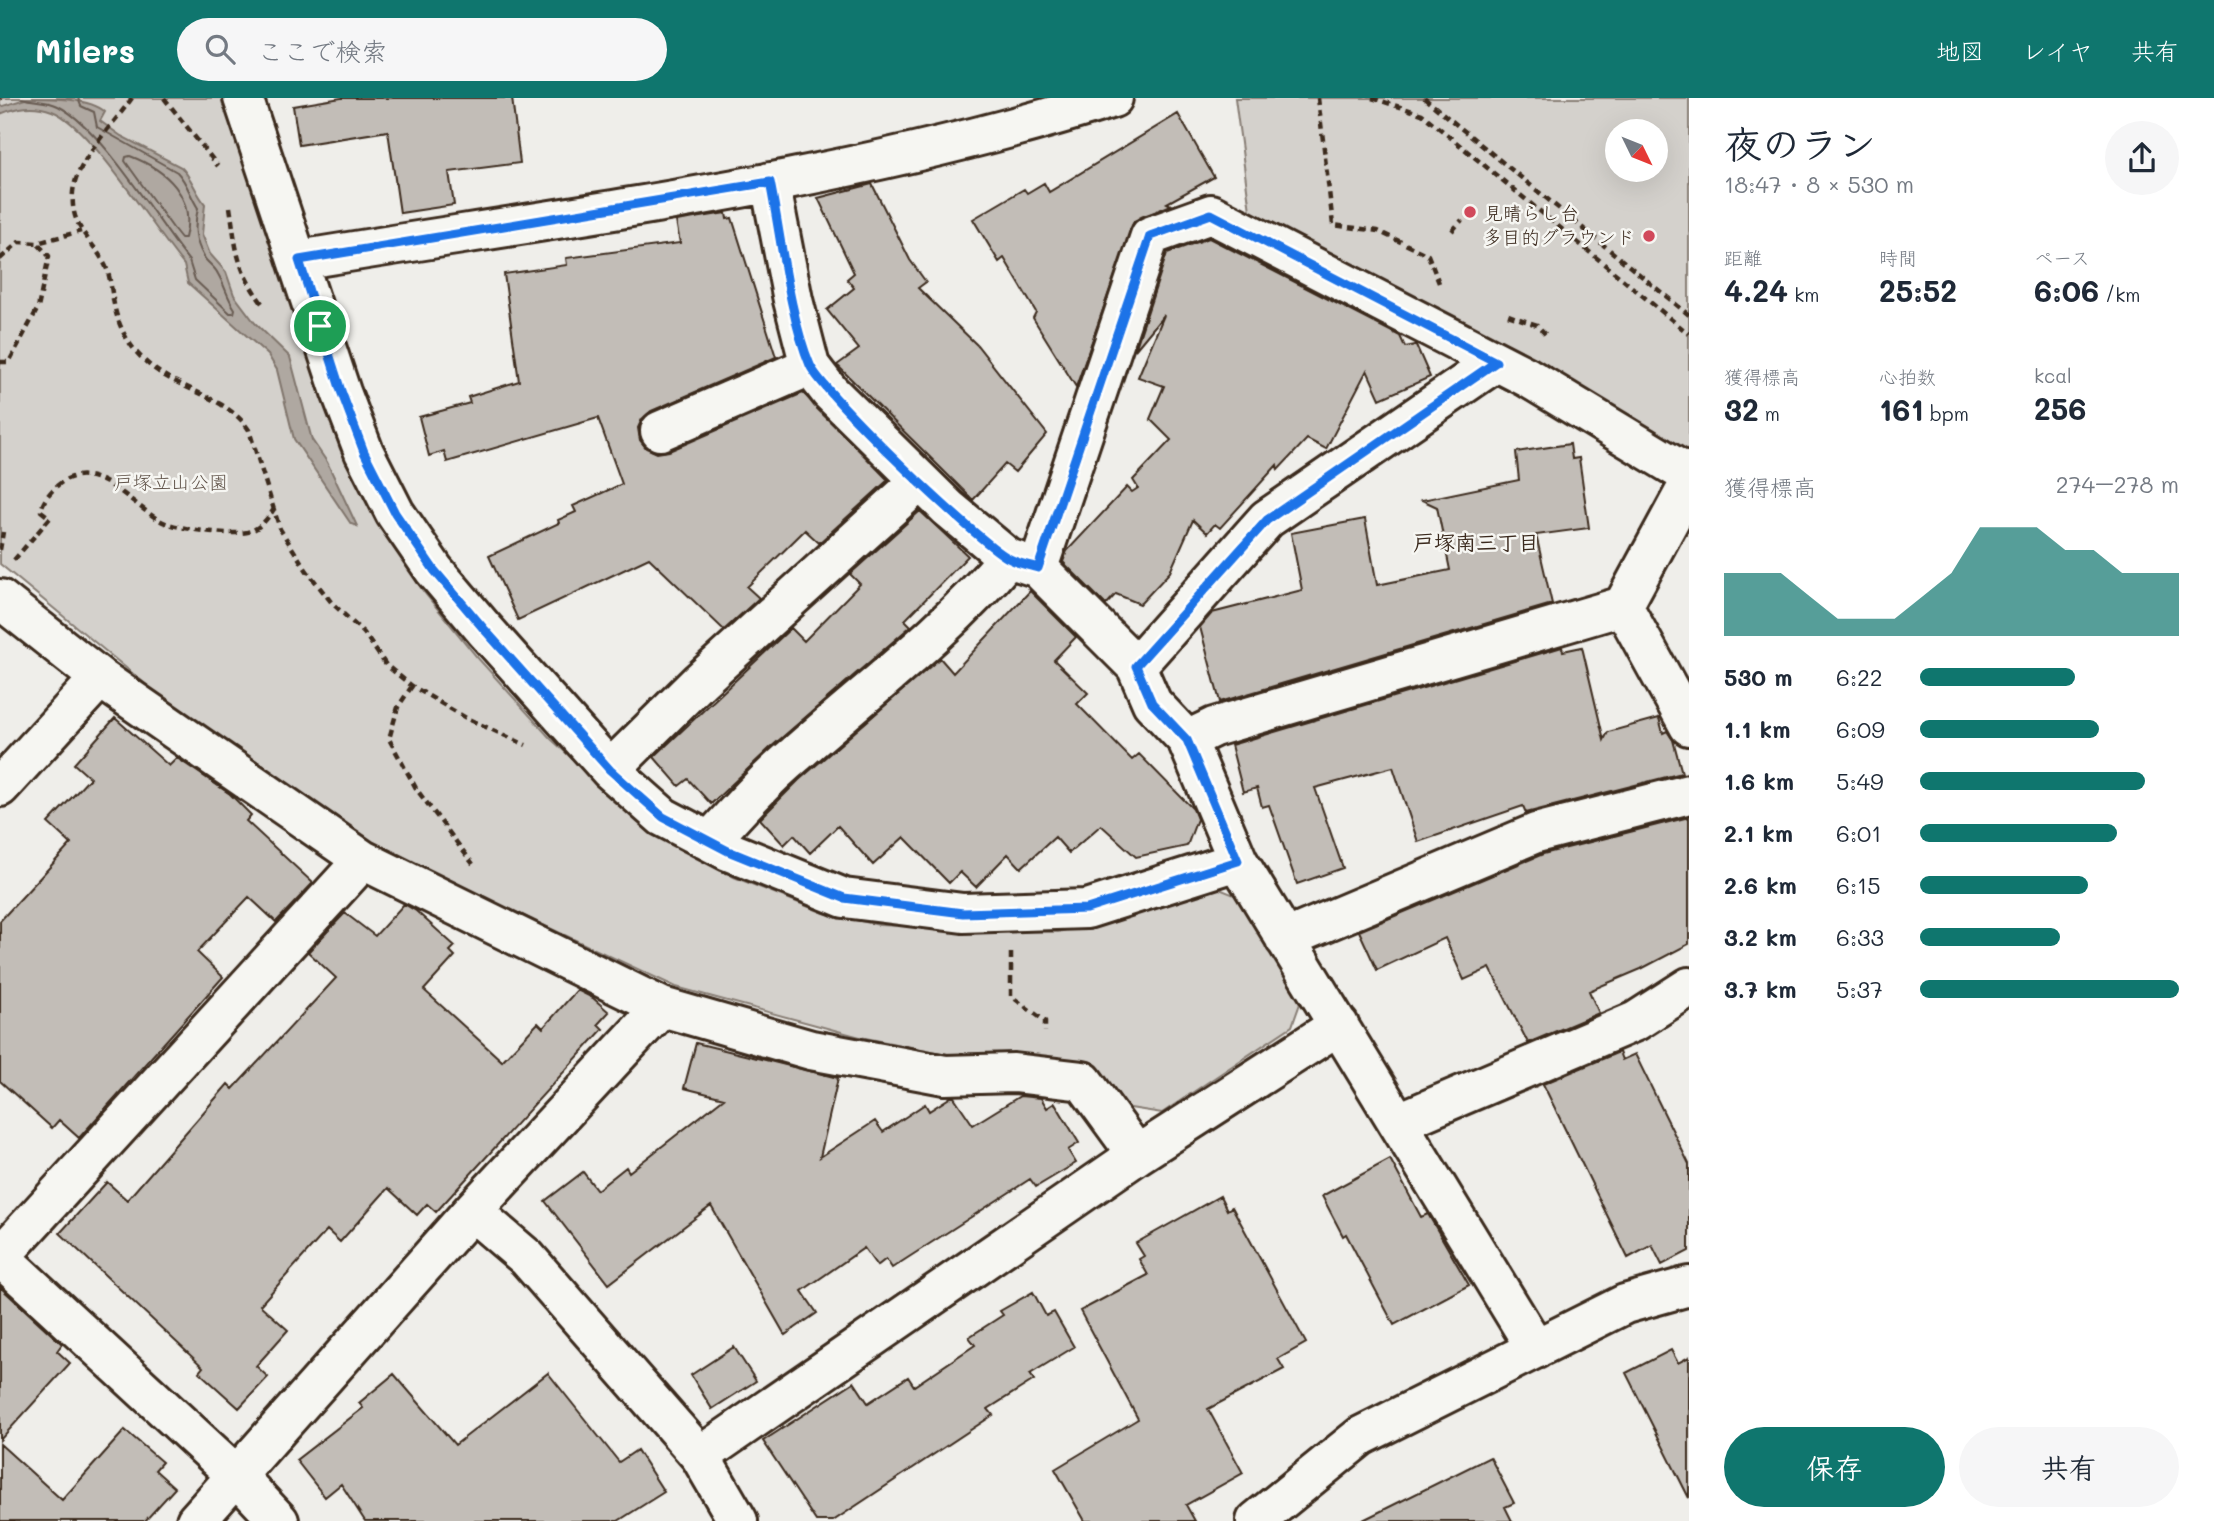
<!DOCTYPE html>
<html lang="ja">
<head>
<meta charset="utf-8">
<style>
  :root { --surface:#fff; --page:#f6f6f7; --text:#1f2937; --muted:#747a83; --accent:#0f766e }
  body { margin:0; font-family:Mali,"Klee One",sans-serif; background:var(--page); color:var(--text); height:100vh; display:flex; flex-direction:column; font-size:26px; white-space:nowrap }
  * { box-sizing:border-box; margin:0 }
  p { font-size:23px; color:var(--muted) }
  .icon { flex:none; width:38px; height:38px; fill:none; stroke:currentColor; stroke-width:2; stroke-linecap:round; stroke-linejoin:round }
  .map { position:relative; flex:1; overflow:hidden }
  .side { display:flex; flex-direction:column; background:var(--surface); width:525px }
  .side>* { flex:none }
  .needle { width:46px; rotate:133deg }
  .controls { position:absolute; left:1605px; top:21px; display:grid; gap:14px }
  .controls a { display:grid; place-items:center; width:63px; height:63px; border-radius:50%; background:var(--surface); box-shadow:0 7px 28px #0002; font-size:35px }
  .pin { position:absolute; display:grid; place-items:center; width:60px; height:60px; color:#fff; margin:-30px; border:4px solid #fff; border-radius:50%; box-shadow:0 2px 7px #0007 }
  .round { display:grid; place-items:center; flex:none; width:74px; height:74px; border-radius:37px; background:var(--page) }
  .overview { display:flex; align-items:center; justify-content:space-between; height:119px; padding:0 35px }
  h1 { font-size:38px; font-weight:700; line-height:52px }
  .metrics { display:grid; grid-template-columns:repeat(3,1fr); gap:10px; height:119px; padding:7px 35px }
  .metrics div { display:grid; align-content:center }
  .metrics b { font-size:30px; font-weight:700 }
  .metrics small { font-size:19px; font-weight:400 }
  .metrics p { font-size:19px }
  .chart { height:196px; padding:14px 35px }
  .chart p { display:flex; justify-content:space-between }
  .chart svg { width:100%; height:126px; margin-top:7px; fill:var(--accent); opacity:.7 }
  .button { display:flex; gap:14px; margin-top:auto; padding:14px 35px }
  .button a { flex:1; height:80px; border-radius:42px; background:var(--accent); color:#fff; font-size:28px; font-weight:700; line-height:80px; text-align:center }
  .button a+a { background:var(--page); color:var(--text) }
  ul { padding:0 35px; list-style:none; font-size:23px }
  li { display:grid; grid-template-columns:112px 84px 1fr; align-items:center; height:52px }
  li i { height:18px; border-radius:9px; background:var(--accent) }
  header { display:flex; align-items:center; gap:42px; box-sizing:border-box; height:98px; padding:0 35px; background:var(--accent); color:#fff }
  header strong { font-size:33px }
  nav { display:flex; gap:38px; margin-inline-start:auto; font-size:24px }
  .search { width:490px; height:63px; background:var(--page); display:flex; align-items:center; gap:18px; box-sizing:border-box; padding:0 24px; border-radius:38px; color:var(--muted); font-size:26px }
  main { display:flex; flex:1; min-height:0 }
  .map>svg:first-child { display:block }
</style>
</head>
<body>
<header>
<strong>Milers</strong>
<div class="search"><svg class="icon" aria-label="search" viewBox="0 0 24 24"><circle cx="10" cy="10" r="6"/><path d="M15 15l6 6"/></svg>ここで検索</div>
<nav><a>地図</a><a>レイヤ</a><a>共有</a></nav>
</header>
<main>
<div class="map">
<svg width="1689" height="1423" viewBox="0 0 1689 1423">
  <rect width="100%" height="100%" fill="#efeeea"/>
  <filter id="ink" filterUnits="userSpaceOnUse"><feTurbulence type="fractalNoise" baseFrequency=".0143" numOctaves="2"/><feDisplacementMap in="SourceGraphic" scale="14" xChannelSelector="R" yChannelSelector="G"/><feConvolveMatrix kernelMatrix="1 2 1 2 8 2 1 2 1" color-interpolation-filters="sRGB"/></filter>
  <g filter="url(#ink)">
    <path fill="#d4d1cc" stroke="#887e75" stroke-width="2" fill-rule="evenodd" d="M0 0H224L340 351 374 418 423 493 476 558 550 640 620 705 734 779 824 815 879 827 1058 834 1120 819 1212 788 1247 802 1303 897 1292 928 1162 1015 1124 1009 1089 964 1019 956 952 957 860 939 676 889 352 738 177 612 0 466Z
      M1235 0H1689V356L1250 113ZM1617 33H1656V72H1617Z"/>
    <path fill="#afa8a1" stroke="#81766d" stroke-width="2" d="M28 0C49 0 91 0 105 14L100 23 121 38 181 69C192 80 195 94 205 106L202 136 210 156 226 174 234 197 255 225 290 259 312 342 327 364 357 428 351 426 294 341 277 272 268 257 188 185 184 167C155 133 90 27 52 13 33 6 18 9 0 16V9Z"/>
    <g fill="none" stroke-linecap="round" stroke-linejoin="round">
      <path stroke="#695c52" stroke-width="2" d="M22 0C33 4 47 2 58 8 103 31 156 122 189 163L195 182 230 215H234L235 211C227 199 225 188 218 176 215 169 207 165 204 159 194 142 194 127 198 110 190 98 187 84 177 74L97 29 94 14 81 8 78 0
        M130 58C167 72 196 99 185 140H181L173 130 125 63 126 59Z"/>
    </g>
    <path fill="#c2bdb7" stroke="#3b2a1e" stroke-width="2" d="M341 0H512L520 65 449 74 454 107 400 115 388 33 299 47 293 8Z
      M1178 16 1214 79 1167 105 1171 107 1134 123 1076 289 1033 220 1036 214 1004 160 999 164 973 121 1024 91 1027 95 1044 85 1049 94Z
      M872 86 910 162 926 184 918 190 977 247 1047 336 1015 374 1005 366 973 402 837 267 859 251 827 212 854 190 847 181 854 175 818 100Z
      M726 115 727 121 732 120 776 259 651 313 642 321 638 330 640 342 646 350 657 355 669 353 803 295 888 382 819 445 805 432 747 489 759 500 724 532 649 460 518 522 489 458 559 425 558 422 576 414 573 408 622 386 598 320 447 364 444 353 429 358 419 319 470 305 468 299 519 283 504 176 567 167 566 160 680 145 676 123Z
      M1209 140 1400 238 1405 249 1416 247 1430 279 1380 301 1367 272 1326 351 1307 341 1278 372 1277 367 1220 430 1215 426 1207 435 1193 422 1170 474 1140 506 1116 496 1106 507 1063 464 1067 453 1127 389 1132 394 1138 390 1133 382 1171 342 1150 321 1164 288 1138 279 1164 217 1135 252 1167 155Z
      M1570 346 1572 361 1579 360 1589 430 1536 437 1552 506 1220 604 1200 529 1212 515 1302 492 1291 435 1365 421 1377 487 1450 472 1437 409 1422 402 1519 382 1516 354Z
      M920 413 968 458 905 522 911 528 770 650 711 706 688 681 679 688 654 659 791 530 804 543 860 486 850 476Z
      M1030 493 1076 539 1054 562 1088 595 1077 606 1132 662 1139 656 1193 711 1197 721 1187 748 1136 759 1101 727 1069 755 1055 739 1021 770 1008 756 976 789 960 774 949 785 904 739 873 767 838 728 810 755 794 737 784 747 760 721 799 682 940 560 953 575Z
      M1562 549 1563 553 1582 549 1604 642 1608 634 1659 620 1663 635 1667 633 1673 642 1682 675 1526 715 1523 708 1418 744 1393 669 1315 690 1343 770 1297 786 1269 707 1262 709 1257 690 1243 694 1231 647Z
      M115 620 169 668 177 660 230 696 251 717 246 723 313 785 276 824 249 799 197 854 223 879 79 1040 59 1022 52 1030 0 983V823L71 746 48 725 90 680 74 666Z
      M1689 719V846L1641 871 1589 893 1599 915 1528 945 1490 870 1464 882 1445 840 1377 872 1359 833 1543 756Z
      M404 806 416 813 455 848 450 853 455 858 424 892 502 963 538 925 543 930 577 892 593 900 609 914 598 926 603 931 436 1114 427 1106 417 1117 388 1090 340 1144 327 1132 260 1207 288 1232 256 1268 268 1279 239 1310 199 1274 203 1269 60 1135 107 1084 127 1102 228 986 233 991 336 880 308 854 345 815 375 838Z
      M696 945 838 980 820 1059 875 1023 883 1034 925 1006 929 1013 951 999H954L973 1027 1020 998 1041 1000 1047 1010 1055 1005 1079 1045 1068 1052 1076 1065 1036 1089 1030 1081 892 1170 886 1161 877 1168 864 1150 802 1193 817 1215 785 1237 711 1108 609 1186 545 1103 583 1074 597 1092 626 1069 629 1074 724 1000 684 990Z
      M1619 954 1622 962 1635 956 1689 1066V1153L1662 1167 1652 1147 1628 1160 1543 986Z
      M1390 1061 1421 1119 1428 1116 1469 1187 1394 1227 1346 1136 1343 1138 1322 1098Z
      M1220 1098 1227 1112 1232 1109 1306 1245 1278 1261 1284 1271 1208 1311 1243 1375 1186 1407 1195 1423H1085L1055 1371 1138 1321 1080 1213 1148 1177 1139 1161 1144 1158 1136 1145Z
      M0 1189 62 1246 57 1253 70 1265 0 1342Z
      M1033 1194 1046 1218 1054 1214 1074 1249 1030 1276 1034 1282 988 1311 993 1317 833 1423H816L763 1343 854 1284 868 1305 908 1279 914 1288 975 1247 969 1239 1003 1217 1000 1213Z
      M734 1249 756 1283 712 1311 691 1277Z
      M1671 1252 1678 1265 1689 1259V1400L1626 1275Z
      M548 1275 619 1364 637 1352 664 1394 618 1423H365L341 1386 325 1399 296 1362 363 1310 359 1305 394 1276 455 1347Z
      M125 1332 162 1364 155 1372 175 1390 145 1423H0V1346L62 1402Z
      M1490 1359 1514 1405 1505 1409 1512 1423H1361Z"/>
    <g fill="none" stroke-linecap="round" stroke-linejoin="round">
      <defs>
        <path id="minor" d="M243 0 341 294 364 354 395 415 434 472 484 531 610 672 663 719 728 753 844 800 963 815 1087 811 1238 763
          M770 84 793 202 810 268 830 294 948 410 1008 460 1038 470 1136 568 1152 605 1187 642 1238 763 1536 1251
          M299 162C571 117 850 84 1113 0
          M660 333 810 268
          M1689 386 1623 508 1689 628
          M1038 470 1150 138 1211 116 1527 279 1689 377
          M0 501 100 580 363 762 662 909 811 952 945 977 1014 975 1083 983 1137 1057
          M1136 568 1267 421 1496 264
          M1187 642 1214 629 1623 508
          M610 672 700 583 920 383
          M0 689 100 580
          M710 743C737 713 765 682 796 656 868 592 946 534 1008 460
          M1285 841 1536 735 1689 696
          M1399 1024 1636 923 1689 889
          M472 1113 527 1160 700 1358 738 1423
          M0 1159 363 762
          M0 1159 237 1378 279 1423
          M700 1358 1137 1057 1339 927
          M196 1423 472 1113 662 909
          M1256 1423 1361 1338 1625 1206 1689 1188"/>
      </defs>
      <use href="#minor" stroke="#3b2a1e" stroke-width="44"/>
      <path stroke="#3b2a1e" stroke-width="4.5" stroke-dasharray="7 5" stroke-linecap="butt" d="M132 0C114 26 76 63 73 94 70 130 90 138 104 165 110 175 111 190 113 201 118 231 131 254 156 272 185 293 229 301 249 332L280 431 307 473 332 505 364 535 386 567 412 588 466 620 526 647
        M164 0 218 68
        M1318 0 1333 127 1378 133 1428 157 1439 185
        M1372 0 1422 16 1689 236
        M1424 0 1689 217
        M0 1 1 0
        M230 109C237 155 236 170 264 208
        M1452 133 1462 122
        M0 161 19 144 37 145 81 133
        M1508 217 1537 227 1548 239
        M0 264H9L38 210 49 158 37 145
        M0 452 3 434
        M14 462 50 420 41 413C43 402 50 394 58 387 94 357 131 407 161 423 176 431 236 439 251 433 261 429 268 420 274 411
        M412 588 398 609 389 641 417 692 473 766
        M1011 855V898L1045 923V934"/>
      <use href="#minor" stroke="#f6f6f2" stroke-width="38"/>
    </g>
  </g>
  <g fill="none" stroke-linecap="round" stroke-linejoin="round" filter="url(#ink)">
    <defs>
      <path id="route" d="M770 84C781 138 789 217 810 267 822 295 977 443 1008 460 1016 465 1029 467 1038 470L1150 138 1211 116 1496 264 1267 422 1136 568 1152 605 1187 642 1238 763 1087 811 963 815 844 800 728 753 663 719 610 672 484 531 434 472 395 415 364 354 341 293 299 162Z"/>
    </defs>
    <use href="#route" stroke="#fff" stroke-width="14"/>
    <use href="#route" stroke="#1a73e8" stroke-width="9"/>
  </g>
  <g fill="#d1495b" stroke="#f6f6f2" stroke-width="2.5">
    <circle cx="1470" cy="114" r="7"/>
    <circle cx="1649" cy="138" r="7"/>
  </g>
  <g text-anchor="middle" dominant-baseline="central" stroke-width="5" stroke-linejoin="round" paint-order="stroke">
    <g font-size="19" fill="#3b2a1e" stroke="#f6f6f2" text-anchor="start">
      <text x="1484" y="114">見晴らし台</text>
      <text x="1635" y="138" text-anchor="end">多目的グラウンド</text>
    </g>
    <g font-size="19" fill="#61544a" stroke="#f6f6f2">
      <text x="171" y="383">戸塚立山公園</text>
    </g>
    <g font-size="21" font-weight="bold" fill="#3b2a1e" stroke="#f6f6f2">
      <text x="1476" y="443">戸塚南三丁目</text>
    </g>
  </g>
</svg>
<div class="controls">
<a><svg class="needle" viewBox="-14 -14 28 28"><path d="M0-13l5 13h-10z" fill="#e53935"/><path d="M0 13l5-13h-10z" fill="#747a83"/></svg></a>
</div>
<div class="pin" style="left:320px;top:228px;background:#1e9e55"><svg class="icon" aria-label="arrive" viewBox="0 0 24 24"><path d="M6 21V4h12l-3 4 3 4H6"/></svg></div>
</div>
<section class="side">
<div class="overview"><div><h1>夜のラン</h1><p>18:47 · 8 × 530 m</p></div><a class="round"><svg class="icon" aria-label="share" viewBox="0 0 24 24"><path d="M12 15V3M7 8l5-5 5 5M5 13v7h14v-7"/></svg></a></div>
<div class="metrics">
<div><p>距離</p><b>4.24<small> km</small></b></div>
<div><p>時間</p><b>25:52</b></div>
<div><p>ペース</p><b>6:06<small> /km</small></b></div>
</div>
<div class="metrics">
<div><p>獲得標高</p><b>32<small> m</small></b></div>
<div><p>心拍数</p><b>161<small> bpm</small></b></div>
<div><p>kcal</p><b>256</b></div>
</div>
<div class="chart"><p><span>獲得標高</span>274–278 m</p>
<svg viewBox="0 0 160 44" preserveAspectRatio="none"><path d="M0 44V22L10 22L20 22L30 30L40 38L50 38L60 38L70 30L80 22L90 6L100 6L110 6L120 14L130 14L140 22L150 22L160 22V44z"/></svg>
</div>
<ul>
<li><b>530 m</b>6:22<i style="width:60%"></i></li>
<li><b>1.1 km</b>6:09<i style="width:69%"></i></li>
<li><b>1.6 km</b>5:49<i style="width:87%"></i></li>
<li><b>2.1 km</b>6:01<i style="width:76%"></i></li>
<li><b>2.6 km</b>6:15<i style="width:65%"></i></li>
<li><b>3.2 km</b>6:33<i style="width:54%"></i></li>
<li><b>3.7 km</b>5:37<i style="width:100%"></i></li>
</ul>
<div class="button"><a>保存</a><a>共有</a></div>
</section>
</main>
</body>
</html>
